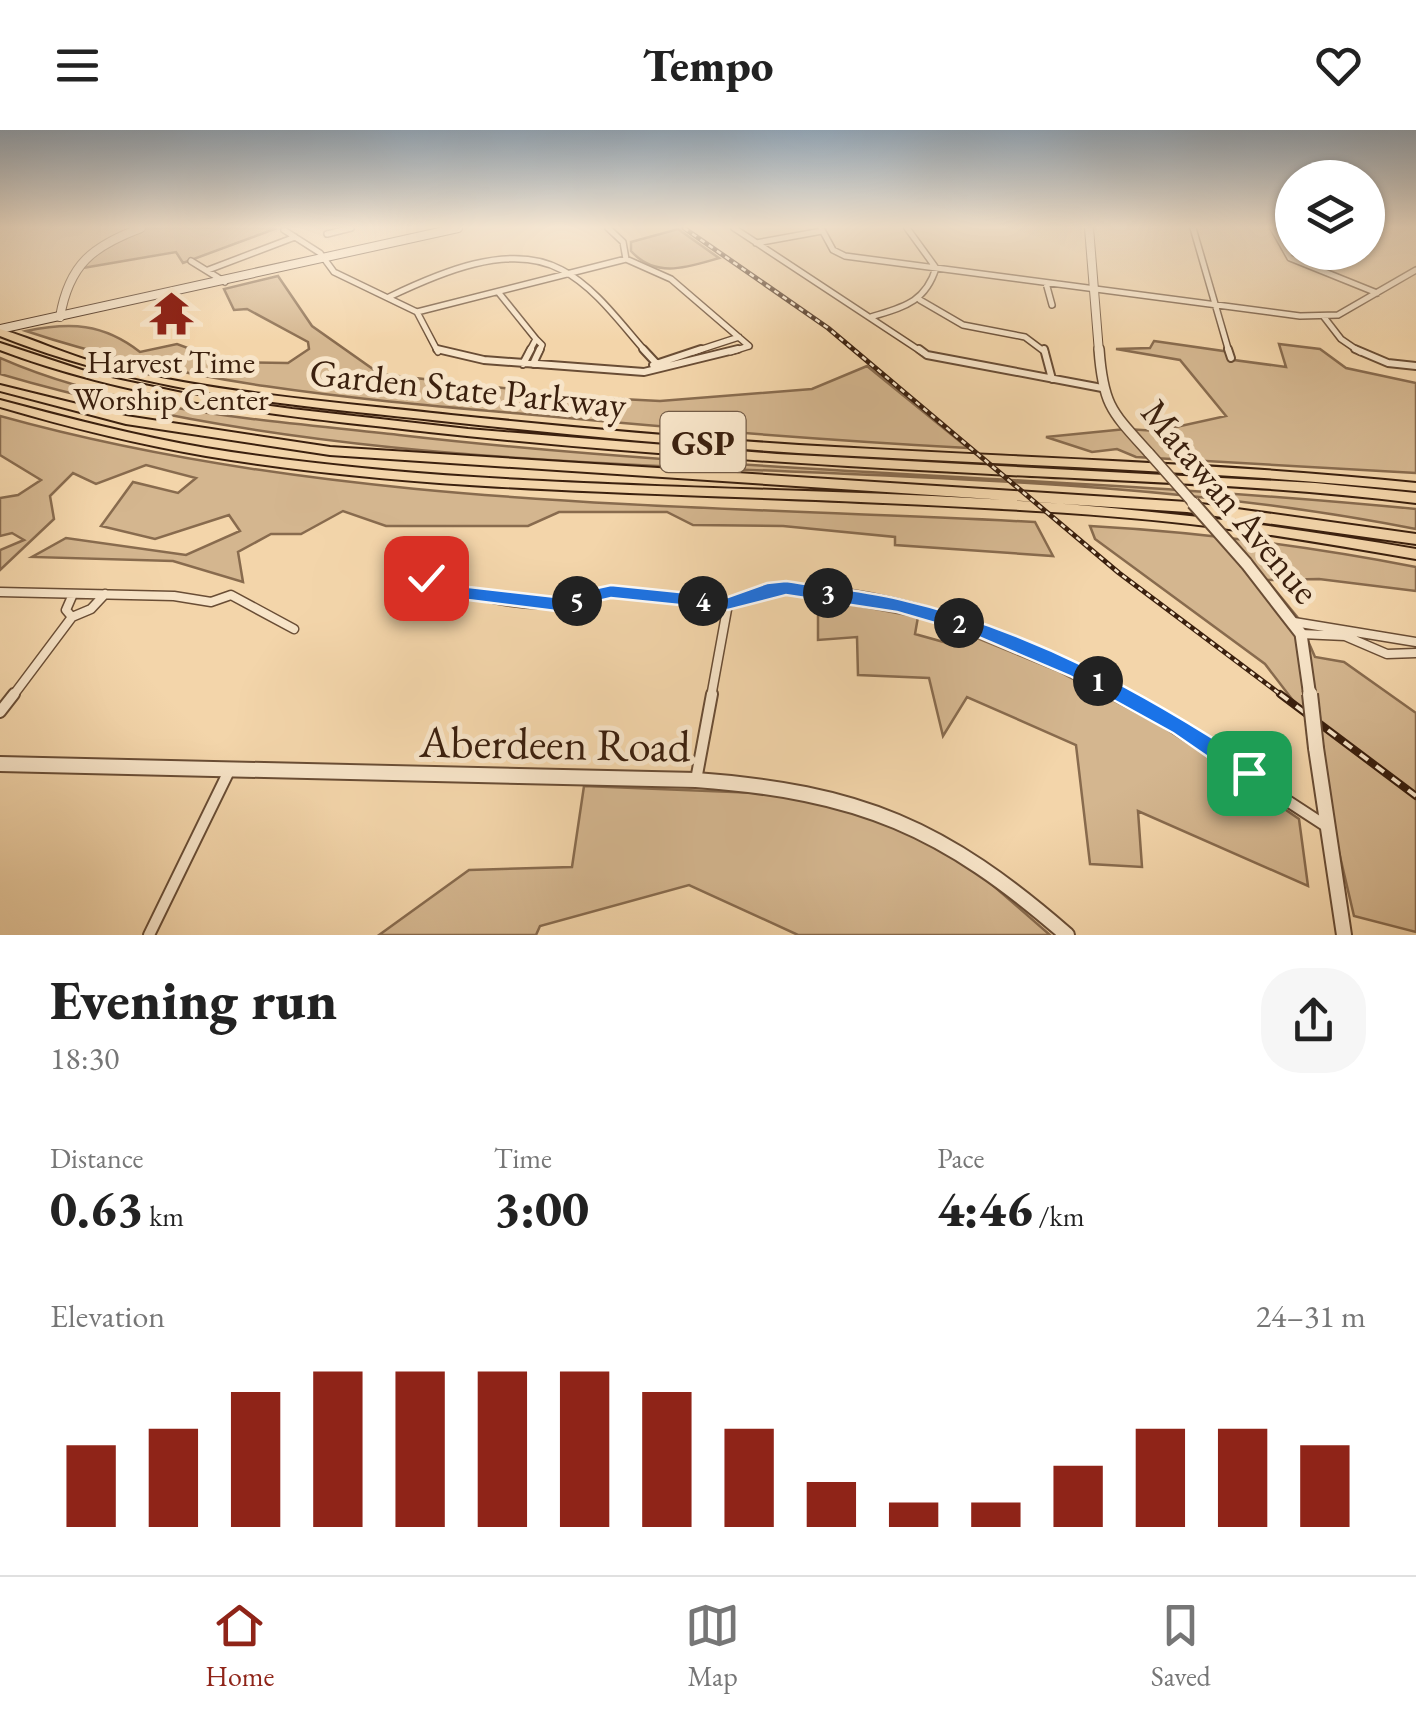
<!DOCTYPE html>
<html lang="en">
<head>
<meta charset="utf-8">
<style>
  :root { --surface:#fff; --page:#f6f6f6; --text:#222; --muted:#767676; --line:#e0e0e0; --accent:#8f2418 }
  body { margin:0; font-family:"EB Garamond",serif; background:var(--page); color:var(--text); height:100vh; display:flex; flex-direction:column; font-size:38px; white-space:nowrap }
  * { box-sizing:border-box; margin:0 }
  p { font-size:32px; color:var(--muted) }
  .icon { flex:none; width:55px; height:55px; fill:none; stroke:currentColor; stroke-width:2; stroke-linecap:round; stroke-linejoin:round }
  .map { position:relative; height:805px; overflow:hidden }
  .side { display:flex; flex-direction:column; background:var(--surface); flex:1 }
  .side>* { flex:none }
  .controls { position:absolute; left:1275px; top:30px; display:grid; gap:20px }
  .controls a { display:grid; place-items:center; width:110px; height:110px; border-radius:50%; background:var(--surface); box-shadow:0 2px 8px #0004; font-size:50px }
  .pin { position:absolute; display:grid; place-items:center; width:85px; height:85px; color:#fff; margin:-42px; border-radius:20px; box-shadow:0 5px 15px #0006 }
  .km { position:absolute; width:50px; height:50px; margin:-25px; border-radius:50%; background:#222; color:#fff; font-size:28px; line-height:50px; text-align:center }
  .round { display:grid; place-items:center; flex:none; width:105px; height:105px; border-radius:40px; background:var(--page) }
  .summary { display:flex; align-items:center; justify-content:space-between; height:170px; padding:0 50px }
  h1 { font-size:55px; font-weight:800; line-height:75px }
  .metrics { display:grid; grid-template-columns:repeat(3,1fr); gap:15px; height:170px; padding:10px 50px }
  .metrics div { display:grid; align-content:center }
  .metrics b { font-size:50px; font-weight:800 }
  .metrics small { font-size:28px; font-weight:400 }
  .metrics p { font-size:28px }
  .chart { height:280px; padding:20px 50px }
  .chart p { display:flex; justify-content:space-between }
  .chart svg { width:100%; height:180px; margin-top:10px; stroke:var(--accent); stroke-width:6 }
  header { display:flex; justify-content:space-between; align-items:center; height:130px; padding:0 50px; background:var(--surface); font-size:45px; font-weight:800 }
  .menu { display:flex; justify-content:space-around; align-items:center; height:140px; border-top:2px solid var(--line); background:var(--surface); font-size:28px; color:var(--muted) }
  .menu a { display:grid; justify-items:center; gap:5px }
  .menu .active { color:var(--accent) }
  .map>svg:first-child { display:block }
</style>
</head>
<body>
<header><svg class="icon" aria-label="menu" viewBox="0 0 24 24"><path d="M4 6h16M4 12h16M4 18h16"/></svg>Tempo<svg class="icon" aria-label="heart" viewBox="0 0 24 24"><path d="M12 20l-8-8c-3-5 5-10 8-4 3-6 11-1 8 4z"/></svg></header>
<div class="map">
<svg width="1416" height="805" viewBox="0 0 1416 805">
  <rect width="100%" height="100%" fill="#f3d5aa"/>
  <filter id="stains"><feTurbulence type="fractalNoise" baseFrequency=".002" numOctaves="4"/><feColorMatrix values="0 0 0 0 .2 0 0 0 0 .09 0 0 0 0 .02 0 0 0 .5 -.17"/></filter>
  <radialGradient id="worn" r=".72"><stop offset=".6" stop-color="#630" stop-opacity="0"/><stop offset="1" stop-color="#630" stop-opacity=".3"/></radialGradient>
  <path fill="#d4b68f" stroke="#886b4e" stroke-width="2.5" d="M145 98H277L183 133 176 122 77 139 83 130Z
    M678 99 719 128C688 137 656 149 631 121V112Z
    M278 146 312 196 380 244 582 267 660 271 812 259 867 236 968 318C820 310 672 298 524 284 355 269 187 255 26 201 70 192 103 193 140 222L177 214 226 232 288 233 309 219 308 212 247 179 234 180 224 159Z
    M1154 211 1230 222 1234 230 1286 237 1279 214 1320 219 1346 238 1416 253V343L1136 327 1117 319 1092 322 1046 307 1126 299 1158 301 1226 286 1180 230 1116 219 1150 218Z
    M0 228C122 282 268 290 399 305 737 344 1078 346 1416 379V399C950 307 459 380 0 244Z
    M0 286C334 379 691 374 1035 392L1053 426 895 415V407L783 396 693 395 667 382H559L528 396H386L343 381 301 404H271L238 422 243 452 173 431 32 427 66 408 186 425 240 401 229 385 155 409 101 396 133 352 178 363 196 348 146 335 96 354 73 343 50 366 54 389 0 440V420L24 410 12 403 0 406V368L18 365 41 350 0 325Z
    M1090 396C1200 402 1307 416 1416 437V461L1319 449 1267 450 1298 488 1315 527 1344 532 1416 583V802L1354 786 1308 590 1265 534 1095 409Z
    M818 468 918 487 915 504 958 516 965 503 1058 541 1173 602 1299 689 1308 756 1138 681 1142 737 1090 734 1076 615 967 567 943 606 929 548 858 545 857 507 818 510Z
    M584 656 784 664 887 692 966 732 1050 805H798L689 755 540 796 536 805H379L469 740 572 737Z"/>
  <g fill="none" stroke-linecap="round" stroke-linejoin="round">
    <defs>
      <path id="minor-far3" d="M608 98 623 112 626 129 671 149 749 216
        M734 98 922 222
        M821 98 833 120 845 126 1300 186 1338 185 1416 140
        M1193 98 1229 222
        M1273 98 1290 128 1377 163
        M284 100 320 123 334 142 417 182 438 222
        M327 104 351 98
        M756 113 822 101
        M191 131 225 152
        M208 140 295 107
        M1046 153 1052 175
        M499 163 536 209 529 222
        M389 167C437 144 510 111 562 140 595 157 621 194 646 222
        M920 170 963 195 1025 207 1045 222
        M417 182 626 129
        M871 187C903 177 925 173 936 138L907 98
        M1324 187 1341 209 1360 222
        M536 209 542 215 539 222
        M693 222 739 207
        M730 222 749 216"/>
      <path id="minor-far2" d="M437 219 484 230 644 242 738 219
        M643 219 657 234
        M919 219 927 225 1102 258
        M1044 219 1052 249
        M1228 219 1231 228
        M1355 219 1388 233 1416 236
        M523 234 531 219
        M533 234 540 219
        M653 235 701 219"/>
      <path id="minor-far1" d="M426 448C470 465 519 479 567 473 585 471 601 462 619 462 654 462 689 475 724 473 745 472 762 458 783 458 904 460 1022 510 1128 567
        M0 462 174 466 211 472 231 465 294 499
        M73 464 66 480 72 487 91 479 105 464
        M1294 492 1416 512
        M1301 504 1345 506 1387 524 1416 523
        M12 567 72 487
        M711 567 728 474"/>
      <path id="minor" d="M1123 564 1326 696
        M0 582 14 564
        M696 650 712 564
        M149 805 229 641"/>
      <path id="tertiary-far3" d="M1089 98 1099 222
        M60 187C69 134 93 116 141 98"/>
      <path id="tertiary-far2" d="M1099 219C1103 276 1112 282 1149 323"/>
      <path id="tertiary-far1" d="M1246 433 1301 504 1309 560"/>
      <path id="tertiary" d="M1316 618 1344 805
        M0 634 696 650C860 662 943 697 1067 805"/>
      <path id="secondary" d="M0 199 458 98"/>
      <path id="motorway" d="M0 199C36 210 70 226 107 236 220 264 336 272 451 285 579 298 707 310 835 317 1029 328 1223 333 1416 353V361C1223 341 1029 336 835 325 707 318 579 306 451 292 294 275 149 265 0 206Z
        M0 213 97 245 192 265 292 279 468 299 777 324 1315 353 1416 363V373C1281 356 1145 352 1009 345 815 335 622 323 429 302 283 286 138 272 0 220Z
        M0 255 126 286 330 317 1187 372 1416 404V414L1187 382 330 325 126 294 0 261Z
        M0 270C68 288 136 306 206 318 464 360 728 354 989 369 1133 377 1274 394 1416 419V429C1347 417 1277 405 1207 396 1100 383 991 378 883 373 658 362 429 363 206 326 136 314 68 297 0 277Z"/>
    </defs>
    <use href="#minor-far3" stroke="#694d35" stroke-width="8"/>
    <use href="#minor-far2" stroke="#694d35" stroke-width="10"/>
    <use href="#minor-far1" stroke="#694d35" stroke-width="11"/>
    <use href="#minor" stroke="#694d35" stroke-width="14"/>
    <use href="#tertiary-far3" stroke="#694d35" stroke-width="10"/>
    <use href="#tertiary-far2" stroke="#694d35" stroke-width="12"/>
    <use href="#tertiary-far1" stroke="#694d35" stroke-width="15"/>
    <use href="#tertiary" stroke="#694d35" stroke-width="18"/>
    <use href="#secondary" stroke="#3b200e" stroke-width="10"/>
    <use href="#motorway" stroke="#3b200e" stroke-width="4"/>
    <use href="#minor-far3" stroke="#f7e4c8" stroke-width="5"/>
    <use href="#minor-far2" stroke="#f7e4c8" stroke-width="6"/>
    <use href="#minor-far1" stroke="#f7e4c8" stroke-width="8"/>
    <use href="#minor" stroke="#f7e4c8" stroke-width="10"/>
    <use href="#tertiary-far3" stroke="#f7e4c8" stroke-width="8"/>
    <use href="#tertiary-far2" stroke="#f7e4c8" stroke-width="9"/>
    <use href="#tertiary-far1" stroke="#f7e4c8" stroke-width="11"/>
    <use href="#tertiary" stroke="#f7e4c8" stroke-width="14"/>
    <use href="#secondary" stroke="#f7e4c8" stroke-width="8"/>
    <use href="#motorway" fill="#f3d5aa" fill-rule="evenodd"/>
    <defs>
      <path id="rail-far1" d="M684 98 828 198 1119 443 1284 567"/>
      <path id="rail" d="M1280 564 1416 666"/>
    </defs>
    <use href="#rail-far1" stroke="#3b200e" stroke-width="5"/>
    <use href="#rail" stroke="#3b200e" stroke-width="8"/>
    <use href="#rail-far1" stroke="#f7e4c8" stroke-width="2.5" stroke-dasharray="5" stroke-linecap="butt"/>
    <use href="#rail" stroke="#f7e4c8" stroke-width="4" stroke-dasharray="10" stroke-linecap="butt"/>
    <defs>
      <path id="tertiary-bridge-far2" d="M1149 323 1195 375"/>
      <path id="tertiary-bridge-far1" d="M1193 373 1246 433
        M1309 560 1310 567"/>
      <path id="tertiary-bridge" d="M1310 564 1316 618"/>
    </defs>
    <use href="#tertiary-bridge-far2" stroke="#694d35" stroke-width="12" stroke-linecap="butt"/>
    <use href="#tertiary-bridge-far1" stroke="#694d35" stroke-width="15" stroke-linecap="butt"/>
    <use href="#tertiary-bridge" stroke="#694d35" stroke-width="18" stroke-linecap="butt"/>
    <use href="#tertiary-bridge-far2" stroke="#f7e4c8" stroke-width="9"/>
    <use href="#tertiary-bridge-far1" stroke="#f7e4c8" stroke-width="11"/>
    <use href="#tertiary-bridge" stroke="#f7e4c8" stroke-width="14"/>
  </g>
  <linearGradient id="sky" x2="0" y2="1"><stop stop-color="#93a8ba"/><stop offset="0.46" stop-color="#faecd9"/><stop offset="1" stop-color="#faecd9" stop-opacity="0"/></linearGradient>
  <rect width="1416" height="211" fill="url(#sky)"/>
  <path fill="#1a73e8" stroke="#fff" stroke-width="2.5" d="M426 442 469 457 556 467 611 455 728 467 767 453 786 451C823 457 862 460 899 469 1029 499 1146 563 1256 636L1259 643 1249 653 1241 650 1173 603 1070 546 969 503 897 482 786 465 728 480 611 468 556 481 468 470 420 453V444Z"/>
  <defs>
    <symbol id="temple-bare" viewBox="-9 -9 18 18"><path d="M0-6L5-2H3V0L6.5 2.5H4V6H1.5V3h-3V6H-4V2.5H-6.5L-3 0V-2H-5Z" fill="#8f2418" stroke="#f7e4c8" stroke-width="2.5" paint-order="stroke"/></symbol>
  </defs>
  <g fill-rule="evenodd">
    <use href="#temple-bare" x="140" y="152" width="63" height="63"/>
  </g>
  <g text-anchor="middle" dominant-baseline="central" stroke-width="10" stroke-linejoin="round" paint-order="stroke">
    <g font-size="32" fill="#3b200e" stroke="#f7e4c8">
      <text x="171" y="232">Harvest Time<tspan x="171" dy="37">Worship Center</tspan></text>
    </g>
    <rect fill="#f7e4c8" stroke="#735b46" stroke-width="2.5" x="660.5" y="282" width="85" height="60" rx="8"/>
    <g font-size="35" font-weight="bold" fill="#3b200e">
      <text x="703" y="312">GSP</text>
    </g>
    <g font-size="38" fill="#3b200e" stroke="#f7e4c8">
      <text transform="translate(468 258) rotate(6)">Garden State Parkway</text>
      <text transform="translate(1231 371) rotate(50)">Matawan Avenue</text>
    </g>
    <g font-size="45" fill="#3b200e" stroke="#f7e4c8">
      <text transform="translate(555 613) rotate(1)">Aberdeen Road</text>
    </g>
  </g>
  <rect width="100%" height="100%" filter="url(#stains)"/>
  <rect width="100%" height="100%" fill="url(#worn)"/>
</svg>
<div class="controls">
<a><svg class="icon" aria-label="layers" viewBox="0 0 24 24"><path d="M12 4l9 5-9 5-9-5zM3 14l9 5 9-5"/></svg></a>
</div>
<div class="pin" style="left:1249px;top:643px;background:#1e9e55"><svg class="icon" aria-label="arrive" viewBox="0 0 24 24"><path d="M6 21V4h12l-3 4 3 4H6"/></svg></div>
<div class="pin" style="left:426px;top:448px;background:#d93025"><svg class="icon" aria-label="check" viewBox="0 0 24 24"><path d="M5 12l5 5 9-10"/></svg></div>
<b class="km" style="left:1098px;top:551px">1</b>
<b class="km" style="left:959px;top:493px">2</b>
<b class="km" style="left:828px;top:463px">3</b>
<b class="km" style="left:703px;top:471px">4</b>
<b class="km" style="left:577px;top:471px">5</b>
</div>
<section class="side">
<div class="summary"><div><h1>Evening run</h1><p>18:30</p></div><a class="round"><svg class="icon" aria-label="share" viewBox="0 0 24 24"><path d="M12 15V3M7 8l5-5 5 5M5 13v7h14v-7"/></svg></a></div>
<div class="metrics">
<div><p>Distance</p><b>0.63<small> km</small></b></div>
<div><p>Time</p><b>3:00</b></div>
<div><p>Pace</p><b>4:46<small> /km</small></b></div>
</div>
<div class="chart"><p><span>Elevation</span>24–31 m</p>
<svg viewBox="0 0 160 44" preserveAspectRatio="none"><path d="M5 44V24M15 44V20M25 44V11M35 44V6M45 44V6M55 44V6M65 44V6M75 44V11M85 44V20M95 44V33M105 44V38M115 44V38M125 44V29M135 44V20M145 44V20M155 44V24"/></svg>
</div>
</section>
<nav class="menu">
<a class="active"><svg class="icon" aria-label="home" viewBox="0 0 24 24"><path d="M3 11l9-7 9 7M6 9v11h12V9"/></svg>Home</a>
<a><svg class="icon" aria-label="map" viewBox="0 0 24 24"><path d="M3 6l6-2 6 2 6-2v14l-6 2-6-2-6 2zM9 4v14M15 6v14"/></svg>Map</a>
<a><svg class="icon" aria-label="saved" viewBox="0 0 24 24"><path d="M7 4h10v16l-5-4-5 4z"/></svg>Saved</a>
</nav>
</body>
</html>
